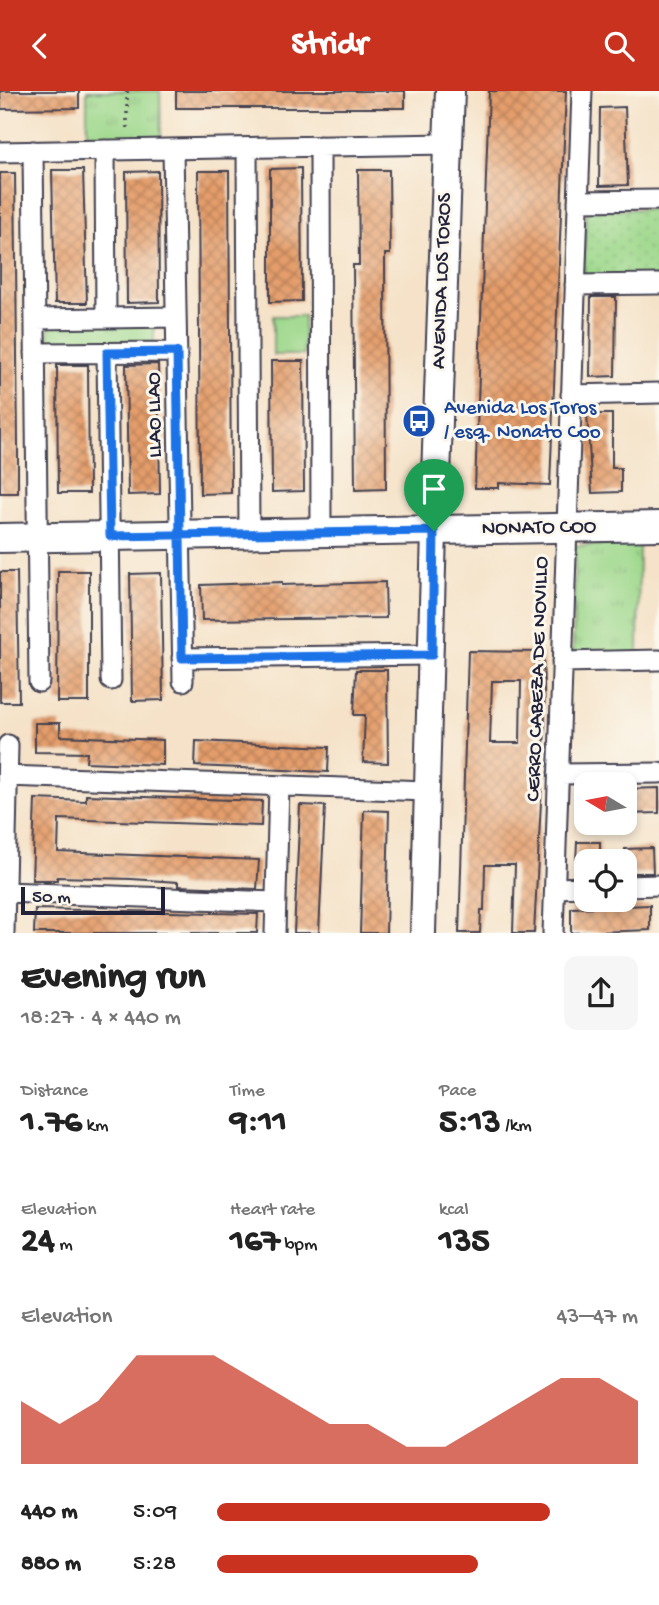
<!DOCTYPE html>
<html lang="en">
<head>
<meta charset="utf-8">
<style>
  :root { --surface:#fff; --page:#f6f6f6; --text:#222; --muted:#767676; --accent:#c8321e }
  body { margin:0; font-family:"Gochi Hand",sans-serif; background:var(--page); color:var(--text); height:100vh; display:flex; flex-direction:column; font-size:26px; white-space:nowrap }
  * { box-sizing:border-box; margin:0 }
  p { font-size:23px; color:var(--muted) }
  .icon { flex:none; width:38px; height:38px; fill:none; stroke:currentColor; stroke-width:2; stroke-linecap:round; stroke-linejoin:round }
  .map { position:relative; height:842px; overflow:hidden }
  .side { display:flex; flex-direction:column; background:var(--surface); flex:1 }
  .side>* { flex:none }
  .needle { width:46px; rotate:280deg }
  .fabs { position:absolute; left:574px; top:681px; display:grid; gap:14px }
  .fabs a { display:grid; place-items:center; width:63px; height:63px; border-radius:14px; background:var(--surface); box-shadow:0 4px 10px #0003; font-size:35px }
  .scale { position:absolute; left:21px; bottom:18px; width:144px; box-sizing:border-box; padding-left:7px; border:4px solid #22223b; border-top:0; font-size:19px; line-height:24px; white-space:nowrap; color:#22223b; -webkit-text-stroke:5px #fbf7ec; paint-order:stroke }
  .pin { position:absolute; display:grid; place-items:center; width:60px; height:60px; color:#fff; margin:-72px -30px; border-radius:50% 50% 50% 0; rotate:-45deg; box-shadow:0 0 7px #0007 }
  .pin .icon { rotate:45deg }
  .round { display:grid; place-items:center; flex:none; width:74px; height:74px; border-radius:14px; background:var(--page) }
  .overview { display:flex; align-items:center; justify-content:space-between; height:119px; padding:0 21px }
  h1 { font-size:38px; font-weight:700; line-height:52px }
  .metrics { display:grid; grid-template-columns:repeat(3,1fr); gap:10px; height:119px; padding:7px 21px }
  .metrics div { display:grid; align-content:center }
  .metrics b { font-size:35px; font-weight:700 }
  .metrics small { font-size:19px; font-weight:400 }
  .metrics p { font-size:19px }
  .chart { height:196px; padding:14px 21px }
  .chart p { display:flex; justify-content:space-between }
  .chart svg { width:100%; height:126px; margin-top:7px; fill:var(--accent); opacity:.7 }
  ul { padding:0 21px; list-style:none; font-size:23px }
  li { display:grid; grid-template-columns:112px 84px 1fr; align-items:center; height:52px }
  li i { height:18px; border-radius:9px; background:var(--accent) }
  header { display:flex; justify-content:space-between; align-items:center; height:91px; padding:0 21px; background:var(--accent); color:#fff; font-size:32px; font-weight:700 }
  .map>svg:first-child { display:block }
</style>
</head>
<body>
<header><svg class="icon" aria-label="back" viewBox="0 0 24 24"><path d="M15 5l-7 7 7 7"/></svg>Stridr<svg class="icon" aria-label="search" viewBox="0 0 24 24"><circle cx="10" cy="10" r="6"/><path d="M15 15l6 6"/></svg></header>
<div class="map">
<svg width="659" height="842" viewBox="0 0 659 842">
  <defs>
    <pattern id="grass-tufts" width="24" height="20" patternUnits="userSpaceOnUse" patternTransform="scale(1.75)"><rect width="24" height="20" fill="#9ed88c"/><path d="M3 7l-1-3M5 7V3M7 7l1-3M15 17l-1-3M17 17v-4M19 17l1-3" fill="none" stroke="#88b97a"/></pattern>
    <pattern id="park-dots" width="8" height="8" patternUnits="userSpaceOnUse" patternTransform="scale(1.75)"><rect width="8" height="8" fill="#9ed88c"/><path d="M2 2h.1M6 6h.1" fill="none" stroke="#88b97a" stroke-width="1.8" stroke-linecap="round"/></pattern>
    <pattern id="building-cross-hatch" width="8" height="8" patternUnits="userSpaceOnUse" patternTransform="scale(1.75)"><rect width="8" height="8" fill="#e59e6b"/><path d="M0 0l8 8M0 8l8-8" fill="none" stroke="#b98059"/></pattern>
  </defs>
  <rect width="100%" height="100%" fill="#fbf7ec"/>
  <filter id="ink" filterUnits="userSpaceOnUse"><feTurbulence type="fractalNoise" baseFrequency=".0143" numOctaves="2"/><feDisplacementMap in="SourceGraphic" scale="14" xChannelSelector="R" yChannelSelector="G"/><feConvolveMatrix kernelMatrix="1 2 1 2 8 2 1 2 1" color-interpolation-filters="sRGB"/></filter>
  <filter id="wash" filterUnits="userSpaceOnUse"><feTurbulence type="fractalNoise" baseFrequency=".00686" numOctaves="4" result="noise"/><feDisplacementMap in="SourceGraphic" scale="28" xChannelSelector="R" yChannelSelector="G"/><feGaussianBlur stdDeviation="1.57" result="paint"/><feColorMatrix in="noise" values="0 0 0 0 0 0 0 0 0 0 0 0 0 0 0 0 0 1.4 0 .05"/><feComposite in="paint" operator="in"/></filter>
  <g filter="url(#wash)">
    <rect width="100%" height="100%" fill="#f5e2c8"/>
    <path fill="url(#grass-tufts)" stroke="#607d64" stroke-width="2" d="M87 0H160L161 46 87 47Z
      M154 228V257L49 259V230Z
      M639 452 638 564 573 566 575 455Z"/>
    <path fill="url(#park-dots)" stroke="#607d64" stroke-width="2" d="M659 118V186L589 188 584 182 586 123 590 119Z"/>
    <path fill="#9ed88c" stroke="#607d64" stroke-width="2" d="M273 225H304V264H273Z"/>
    <g id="blocks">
      <path fill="url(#building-cross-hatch)" fill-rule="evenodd" d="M0 0H79V17L1 18Z
        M176 0H405V17H176Z
        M489 0H566L550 394 499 392V397H475Z
        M625 16 628 94 599 95 600 17Z
        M301 77 302 210 270 211V78Z
        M52 79H83L87 212H55Z
        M358 79H389L390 163H385L386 398 355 399 353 174H359Z
        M158 80 159 211 127 212 126 81Z
        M198 80H229L231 402 200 403Z
        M0 82H15L18 353V402H0Z
        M591 206H616L615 285 590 286Z
        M271 270H303L304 400 272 401Z
        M158 273 160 403 128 404 126 274Z
        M57 274H88L89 402H58Z
        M587 323H612V377H621V401L592 402Z
        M58 480H89V611H57Z
        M0 481H17L19 611H0Z
        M161 482 163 609 132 610 130 483Z
        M282 491V494L385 491 386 527 202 529 201 494Z
        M468 560 543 561 545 636 534 842H513L515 774H485L484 819H481L480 842H459ZM492 590H521L520 652H490Z
        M356 579H387L388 672 363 671 365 624H354Z
        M35 632H60V645L163 649V674L86 671 87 662 35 661Z
        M196 650 329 656 328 681 195 675Z
        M659 697V722L625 723V698Z
        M86 704 262 710 261 735 59 728 58 761 259 769 257 798 178 795V791L131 788 57 786V789H32L35 708 86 710Z
        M300 714 325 715 319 842H294Z
        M364 719 389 720 386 842H360Z
        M577 751H600V770H576Z
        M652 757 653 782H625V758Z
        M650 814V839L571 842V817Z
        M35 818 258 823 257 842H34Z"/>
    </g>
  </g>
  <g filter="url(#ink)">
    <use href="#blocks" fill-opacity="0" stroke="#423f50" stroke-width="2"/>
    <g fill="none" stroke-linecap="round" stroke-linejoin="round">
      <defs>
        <path id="minor" d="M320 55 321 442
          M247 57 249 443
          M173 58 183 590
          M105 59 106 227
          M33 60 39 591
          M0 61 448 53
          M578 110 659 109
          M575 194 659 193
          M35 228 176 226
          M35 262 177 261
          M107 262 111 589
          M571 304 659 302
          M182 567 432 564
          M562 571 659 569
          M558 683 659 682
          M7 685 427 700
          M625 795 659 794
          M555 797 586 796
          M5 801 276 811
          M4 842 8 654
          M275 842 279 695
          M553 842 582 0"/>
        <path id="tertiary" d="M423 842 434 440"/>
        <path id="secondary" d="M434 440 450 0
          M0 447 659 435"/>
      </defs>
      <use href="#minor" stroke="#423f50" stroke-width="23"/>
      <use href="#tertiary" stroke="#423f50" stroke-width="28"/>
      <use href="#secondary" stroke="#423f50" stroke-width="32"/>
      <path stroke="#423f50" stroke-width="3.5" stroke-dasharray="2 5" stroke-linecap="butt" d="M127 0V39"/>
      <use href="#minor" stroke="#fff" stroke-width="19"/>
      <use href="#tertiary" stroke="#fff" stroke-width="24"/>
      <use href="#secondary" stroke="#fff" stroke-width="28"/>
    </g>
  </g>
  <g fill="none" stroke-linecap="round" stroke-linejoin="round" filter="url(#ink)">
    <defs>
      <path id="route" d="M434 440C326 442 218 444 110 445L107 262 177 261C179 363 181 465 182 567L432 564 434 440"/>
    </defs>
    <use href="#route" stroke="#fff" stroke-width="14"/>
    <use href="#route" stroke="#1a73e8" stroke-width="9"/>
  </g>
  <defs>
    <symbol id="bus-disc" viewBox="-11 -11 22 22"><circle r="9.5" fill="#1a4fb4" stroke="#fbf7ec"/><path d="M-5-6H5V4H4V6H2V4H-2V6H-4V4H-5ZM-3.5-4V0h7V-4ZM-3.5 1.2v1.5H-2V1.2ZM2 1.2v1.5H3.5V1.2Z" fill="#fff"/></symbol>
  </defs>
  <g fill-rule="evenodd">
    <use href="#bus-disc" x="400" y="311" width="38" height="38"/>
  </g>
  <g text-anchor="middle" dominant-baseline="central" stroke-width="6" stroke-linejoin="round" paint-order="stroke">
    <g font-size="21" fill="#22223b" stroke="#fbf7ec">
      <text transform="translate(443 190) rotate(-88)">AVENIDA LOS TOROS</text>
      <text transform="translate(156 324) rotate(-91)">LLAO LLAO</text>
      <text transform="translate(539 438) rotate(-1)">NONATO COO</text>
      <text transform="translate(539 588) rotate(-88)">CERRO CABEZA DE NOVILLO</text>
    </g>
    <g font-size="21" fill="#164399" stroke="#fbf7ec" text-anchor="start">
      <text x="444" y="318">Avenida Los Toros<tspan x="444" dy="24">/ esq. Nonato Coo</tspan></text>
    </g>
  </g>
</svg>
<div class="fabs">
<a><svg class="needle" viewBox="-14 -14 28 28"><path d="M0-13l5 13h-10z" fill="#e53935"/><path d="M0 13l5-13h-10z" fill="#767676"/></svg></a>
<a><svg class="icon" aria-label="locate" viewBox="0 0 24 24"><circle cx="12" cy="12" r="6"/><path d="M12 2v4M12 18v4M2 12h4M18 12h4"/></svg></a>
</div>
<div class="scale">50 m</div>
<div class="pin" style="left:434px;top:440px;background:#1e9e55"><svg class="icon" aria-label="arrive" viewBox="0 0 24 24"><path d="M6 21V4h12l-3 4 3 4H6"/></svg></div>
</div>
<section class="side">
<div class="overview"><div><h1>Evening run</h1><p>18:27 · 4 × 440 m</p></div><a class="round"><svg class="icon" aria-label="share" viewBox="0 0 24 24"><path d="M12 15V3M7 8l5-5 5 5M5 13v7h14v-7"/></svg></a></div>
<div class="metrics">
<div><p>Distance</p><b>1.76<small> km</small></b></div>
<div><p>Time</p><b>9:11</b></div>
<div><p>Pace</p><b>5:13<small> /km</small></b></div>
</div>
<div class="metrics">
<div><p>Elevation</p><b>24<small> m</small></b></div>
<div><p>Heart rate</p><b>167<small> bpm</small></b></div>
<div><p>kcal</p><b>135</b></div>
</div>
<div class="chart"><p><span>Elevation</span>43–47 m</p>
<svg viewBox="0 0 160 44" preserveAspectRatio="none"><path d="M0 44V22L10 30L20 22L30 6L40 6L50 6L60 14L70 22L80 30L90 30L100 38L110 38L120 30L130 22L140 14L150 14L160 22V44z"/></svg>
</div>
<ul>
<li><b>440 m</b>5:09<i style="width:79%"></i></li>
<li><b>880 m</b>5:28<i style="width:62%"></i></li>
</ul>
</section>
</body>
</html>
